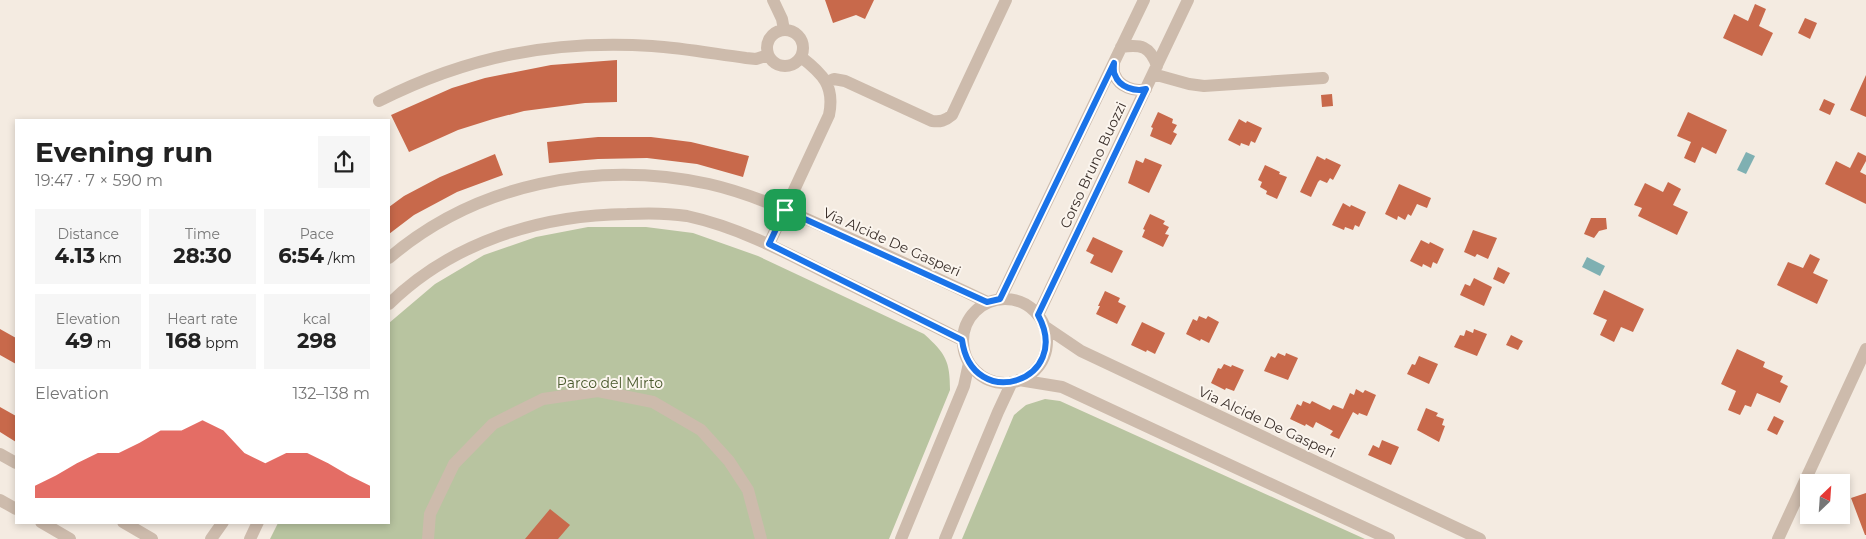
<!DOCTYPE html>
<html lang="en">
<head>
<meta charset="utf-8">
<style>
  :root { --surface:#fff; --page:#f6f6f6; --text:#222; --muted:#767676; --accent:#d93025 }
  body { margin:0; font-family:Montserrat,sans-serif; background:var(--page); color:var(--text); height:100vh; display:flex; flex-direction:column; font-size:19px; white-space:nowrap }
  * { box-sizing:border-box; margin:0 }
  p { font-size:16px; color:var(--muted) }
  .icon { flex:none; width:28px; height:28px; fill:none; stroke:currentColor; stroke-width:2; stroke-linecap:round; stroke-linejoin:round }
  .map { position:relative; flex:1; overflow:hidden }
  .details { position:absolute; left:15px; top:119px; width:375px; height:405px; display:flex; flex-direction:column; background:var(--surface); border-radius:0px; box-shadow:0 2px 8px #0003 }
  .details>* { flex:none }
  .needle { width:32px; rotate:25deg }
  .fabs { position:absolute; left:1800px; top:474px; display:grid; gap:10px }
  .fabs a { display:grid; place-items:center; width:50px; height:50px; border-radius:0px; background:var(--surface); box-shadow:0 2px 8px #0003; font-size:25px }
  .pin { position:absolute; display:grid; place-items:center; width:42px; height:42px; color:#fff; margin:-21px; border-radius:10px; box-shadow:0 2px 8px #0006 }
  .round { display:grid; place-items:center; flex:none; width:52px; height:52px; border-radius:0px; background:var(--page) }
  .overview { display:flex; align-items:center; justify-content:space-between; height:85px; padding:0 20px }
  h1 { font-size:28px; font-weight:700; line-height:38px }
  .stats { display:grid; grid-template-columns:repeat(3,1fr); gap:8px; height:85px; padding:5px 20px }
  .stats div { display:grid; align-content:center; border-radius:0px; background:var(--page); text-align:center }
  .stats b { font-size:21px; font-weight:700 }
  .stats small { font-size:14px; font-weight:400 }
  .stats p { font-size:14px }
  .chart { height:140px; padding:10px 20px }
  .chart p { display:flex; justify-content:space-between }
  .chart svg { width:100%; height:90px; margin-top:5px; fill:var(--accent); opacity:.7 }
  .map>svg:first-child { display:block }
</style>
</head>
<body>
<div class="map">
<svg width="1866" height="539" viewBox="0 0 1866 539">
  <rect width="100%" height="100%" fill="#f4ebe1"/>
  <path fill="#b8c4a0" d="M588 227H646L693 233 758 256 924 334C946 354 950 361 950 390L889 539H270L278 523 389 522V323L435 284 484 255 536 237Z
    M1045 399 1060 401 1365 539H962L1014 415 1026 405Z"/>
  <path fill="#7fb0b2" d="M1746 152 1755 156 1746 174 1737 170Z
    M1587 257 1605 266 1600 276 1582 267Z"/>
  <path fill="#c8694b" d="M825 0H874L865 19 856 15 833 23Z
    M1755 4 1766 9 1759 26 1773 33 1762 56 1723 38 1734 14 1748 21Z
    M1805 18 1817 23 1810 39 1798 33Z
    M617 60V102L585 103 524 111 493 119 458 130 409 152 391 115 452 88 485 78 551 65Z
    M1866 75V117L1850 110Z
    M1332 94 1333 106 1322 107 1321 95Z
    M1824 99 1835 104 1830 115 1819 110Z
    M1158 112 1173 119 1172 123 1177 125 1173 132 1177 134 1171 145 1150 136 1153 128 1151 127Z
    M1688 112 1727 130 1716 154 1702 147 1695 163 1684 158 1691 142 1677 136Z
    M1239 119 1246 123 1247 121 1262 128 1255 143 1251 141 1249 146 1241 143 1240 146 1228 140Z
    M598 137H651L691 142 749 156 743 177 697 164 647 158 598 159 549 163 547 142Z
    M1858 152 1866 156V161L1860 172 1866 175V204L1825 184 1836 161 1850 168Z
    M495 154 503 175 457 192 414 215 389 234V207L404 196 440 177Z
    M1317 156 1325 160 1326 158 1341 165 1333 180 1330 178 1327 183 1320 180 1318 182 1311 197 1300 192Z
    M1145 158 1162 165 1149 193 1128 183 1136 160 1143 163Z
    M1265 165 1280 172 1279 174 1287 177 1277 199 1266 194 1267 191 1260 187 1262 182 1258 180Z
    M1668 182 1681 189 1673 205 1688 212 1677 235 1638 216 1642 208 1634 205 1645 183 1663 192Z
    M1399 184 1431 198 1427 208 1417 204 1411 216 1408 214 1405 220 1398 216 1397 220 1385 214Z
    M1343 203 1350 207 1351 205 1366 212 1359 227 1355 225 1353 230 1345 227 1344 230 1332 225Z
    M1150 214 1165 221 1163 224 1169 227 1165 234 1169 235 1163 247 1142 237 1145 230 1143 229Z
    M1591 218H1606L1607 229 1599 231 1594 238 1584 234Z
    M1473 230 1497 238 1488 259 1477 254 1475 257 1464 252Z
    M1093 237 1123 251 1112 273 1090 263 1094 255 1086 251Z
    M1421 240 1429 244 1430 242 1444 249 1437 264 1433 262 1431 268 1423 264 1422 267 1410 261Z
    M1810 254 1820 259 1813 273 1828 280 1817 304 1777 285 1788 262 1803 268Z
    M1498 267 1510 273 1504 284 1493 279Z
    M1474 278 1492 287 1484 306 1460 295 1465 284 1470 286Z
    M1604 290 1644 309 1633 332 1621 327 1614 342 1600 335 1607 320 1593 314Z
    M1105 291 1120 298 1118 302 1126 306 1117 324 1096 314 1100 306H1098Z
    M1199 316 1206 319 1208 316 1219 322 1209 343 1201 339 1200 341 1186 334 1193 319 1197 321Z
    M1142 322 1165 333 1155 354 1147 350 1146 352 1131 345Z
    M0 329 16 338V364L0 355Z
    M1474 329 1487 334 1477 356 1454 347 1460 335 1464 336 1466 330 1473 333Z
    M1511 335 1523 341 1518 350 1506 345Z
    M1737 349 1765 362 1763 367 1783 376 1780 382 1788 386 1780 403 1757 393 1751 407 1745 405 1740 415 1728 410 1736 391 1721 384Z
    M1278 353 1285 356 1286 353 1298 358 1288 380 1264 371 1271 356 1275 358Z
    M1419 356 1438 364 1429 384 1407 374 1412 364 1415 365Z
    M1224 364 1231 367 1232 365 1244 370 1234 391 1226 388 1225 390 1211 383 1218 368 1221 369Z
    M1356 389 1363 393 1365 390 1376 395 1367 416 1359 413 1358 415 1353 412 1339 439 1330 435 1333 431 1316 422 1313 428 1306 424 1305 426 1290 419 1297 404 1301 406 1303 401 1310 404 1312 401 1330 410 1333 405 1343 409 1350 393 1354 395Z
    M0 407 16 416V442L0 432Z
    M1426 408 1438 413 1436 416 1444 419 1442 425 1445 426 1439 442 1417 430Z
    M1774 416 1784 421 1777 435 1767 430Z
    M1382 440 1399 447 1391 465 1368 455 1373 445 1379 448Z
    M1866 493V535H1865L1851 498Z
    M550 509 570 525 558 539H525Z"/>
  <g fill="none" stroke-linecap="round" stroke-linejoin="round">
    <path stroke="#cdbbac" stroke-width="12" d="M773 0 782 19 784 30
      M767 48a18 18 0 1 1 36 0a18 18 0 1 1-36 0Z
      M1121 47C1141 44 1150 46 1157 66
      M1114 63C1114 66 1113 72 1115 75 1119 87 1135 92 1146 89
      M1153 74 1189 84 1204 86 1323 78
      M827 82 834 79 845 81 932 121C940 122 945 121 952 115L1006 0
      M379 101C468 56 552 40 652 46 683 48 715 54 746 58L756 59 768 55
      M769 244 829 115C835 86 823 74 801 57
      M389 258C477 183 597 160 709 184 753 194 795 214 836 232 887 255 937 278 987 302
      M1000 299 1144 0
      M963 341a42 42 0 1 1 84 0a42 42 0 1 1-84 0Z
      M389 304C452 242 540 215 627 214 646 213 668 213 687 216 738 227 785 252 830 275 874 296 918 318 962 340
      M1038 315 1188 0
      M1044 326 1081 351 1480 539
      M1019 380 1062 387 1389 539
      M0 454 16 463
      M0 500 16 509
      M41 522 70 539
      M123 522 152 539
      M211 539 223 522
      M250 539 258 522
      M428 539 430 514 454 464 493 424 543 399 598 391 653 402 701 430 729 461 748 490 761 539
      M901 539 964 386 969 363
      M945 539 998 412 1012 382
      M1778 539 1866 349"/>
  </g>
  <g fill="none" stroke-linecap="round" stroke-linejoin="round">
    <defs>
      <path id="route" d="M1114 63C1114 66 1113 72 1115 75 1119 87 1135 92 1146 89L1038 315C1074 381 972 414 962 340L769 244 785 210 987 302 1000 299Z"/>
    </defs>
    <use href="#route" stroke="#fff" stroke-width="10"/>
    <use href="#route" stroke="#1a73e8" stroke-width="6"/>
  </g>
  <g text-anchor="middle" dominant-baseline="central" stroke-width="4" stroke-linejoin="round" paint-order="stroke">
    <g font-size="14" fill="#3b302b" stroke="#fbf5ee">
      <text transform="translate(1093 165) rotate(-65)">Corso Bruno Buozzi</text>
      <text transform="translate(892 242) rotate(24)">Via Alcide De Gasperi</text>
      <text transform="translate(1267 422) rotate(25)">Via Alcide De Gasperi</text>
    </g>
    <g font-size="14" fill="#4a5a2e" stroke="#fbf5ee">
      <text x="610" y="383">Parco del Mirto</text>
    </g>
  </g>
</svg>
<div class="fabs">
<a><svg class="needle" viewBox="-14 -14 28 28"><path d="M0-13l5 13h-10z" fill="#e53935"/><path d="M0 13l5-13h-10z" fill="#767676"/></svg></a>
</div>
<div class="pin" style="left:785px;top:210px;background:#1e9e55"><svg class="icon" aria-label="arrive" viewBox="0 0 24 24"><path d="M6 21V4h12l-3 4 3 4H6"/></svg></div>
<section class="details">
<div class="overview"><div><h1>Evening run</h1><p>19:47 · 7 × 590 m</p></div><a class="round"><svg class="icon" aria-label="share" viewBox="0 0 24 24"><path d="M12 15V3M7 8l5-5 5 5M5 13v7h14v-7"/></svg></a></div>
<div class="stats">
<div><p>Distance</p><b>4.13<small> km</small></b></div>
<div><p>Time</p><b>28:30</b></div>
<div><p>Pace</p><b>6:54<small> /km</small></b></div>
</div>
<div class="stats">
<div><p>Elevation</p><b>49<small> m</small></b></div>
<div><p>Heart rate</p><b>168<small> bpm</small></b></div>
<div><p>kcal</p><b>298</b></div>
</div>
<div class="chart"><p><span>Elevation</span>132–138 m</p>
<svg viewBox="0 0 160 44" preserveAspectRatio="none"><path d="M0 44V38L10 33L20 27L30 22L40 22L50 17L60 11L70 11L80 6L90 11L100 22L110 27L120 22L130 22L140 27L150 33L160 38V44z"/></svg>
</div>
</section>
</div>
</body>
</html>
